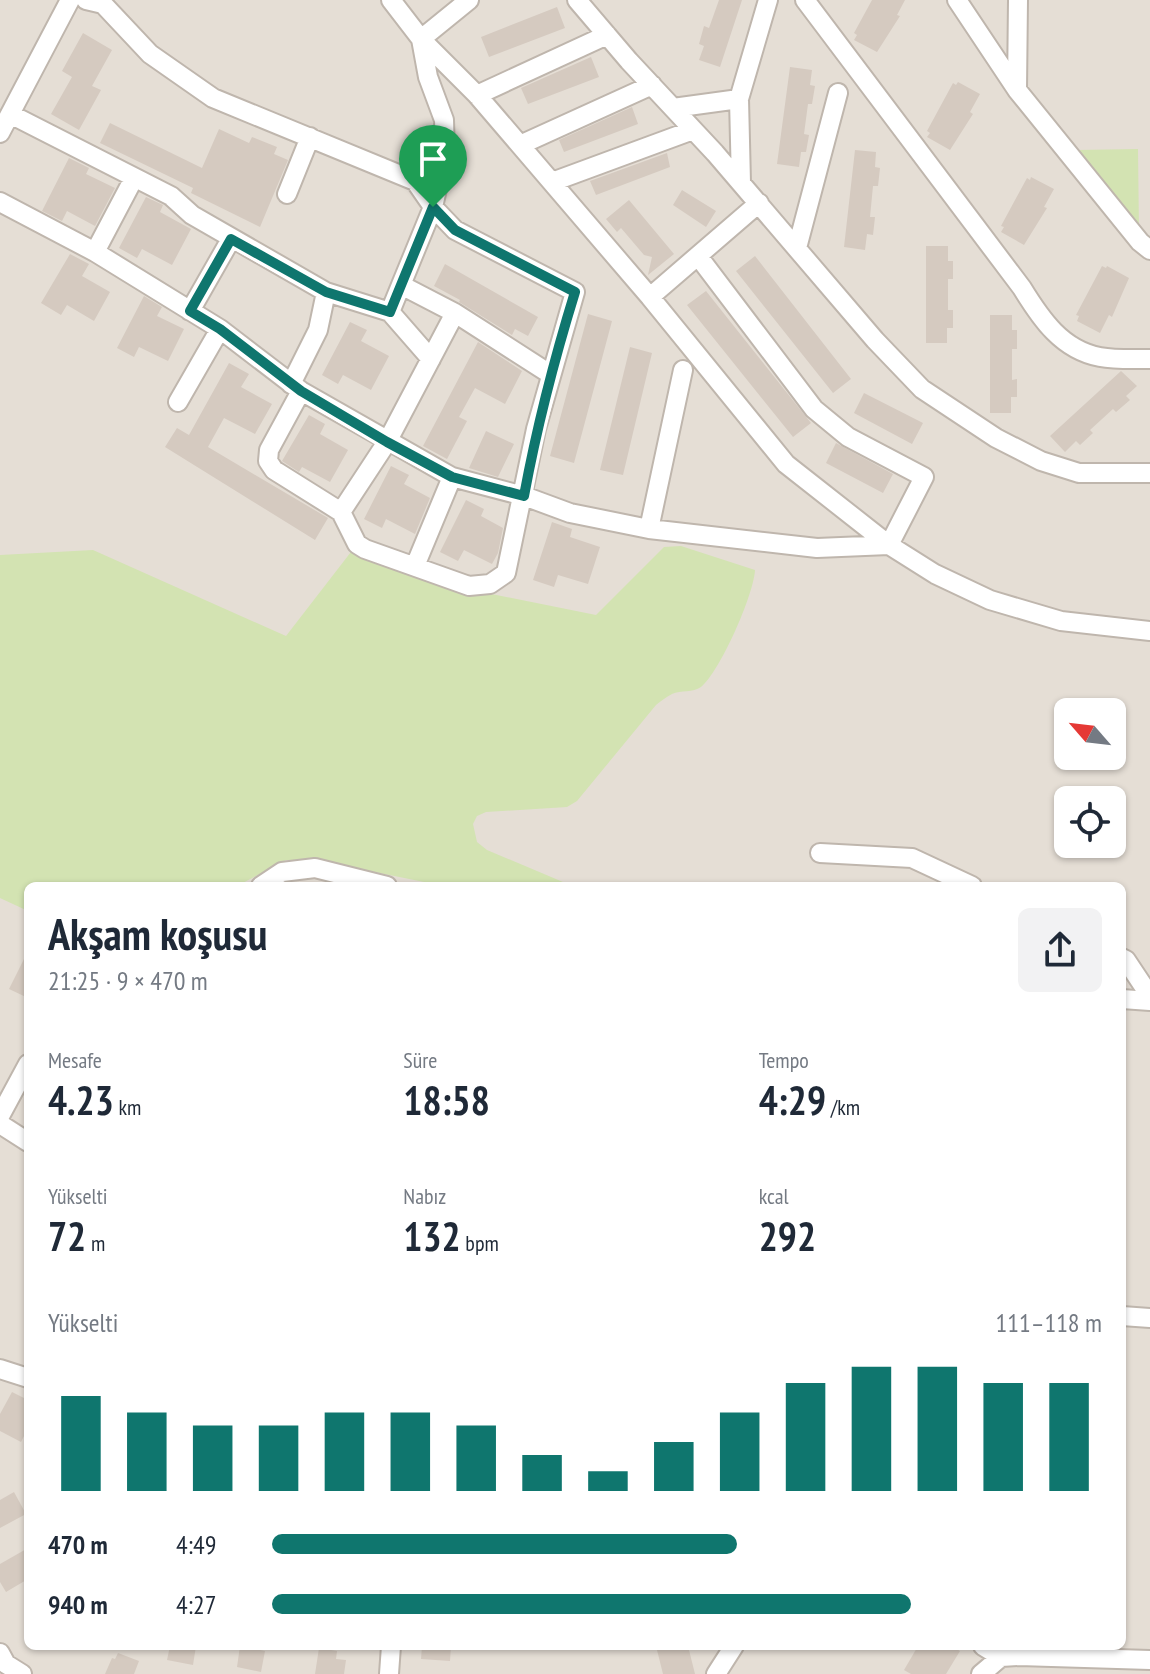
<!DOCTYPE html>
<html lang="tr">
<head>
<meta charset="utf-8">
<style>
  :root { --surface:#fff; --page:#f2f2f3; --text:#1f2937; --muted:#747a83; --accent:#0f766e }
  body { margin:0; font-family:"PT Sans Narrow",sans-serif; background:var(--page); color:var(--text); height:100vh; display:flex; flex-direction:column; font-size:30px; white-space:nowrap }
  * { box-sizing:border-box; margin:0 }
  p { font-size:26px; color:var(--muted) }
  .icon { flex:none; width:44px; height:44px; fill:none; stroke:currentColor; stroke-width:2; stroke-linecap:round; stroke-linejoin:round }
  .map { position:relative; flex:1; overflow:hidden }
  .sheet { position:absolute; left:24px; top:882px; width:1102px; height:768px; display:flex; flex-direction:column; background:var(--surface); border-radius:12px; box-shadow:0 2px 6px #0004 }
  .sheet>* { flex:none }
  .needle { width:52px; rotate:298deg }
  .buttons { position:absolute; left:1054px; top:698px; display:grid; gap:16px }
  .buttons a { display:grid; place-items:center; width:72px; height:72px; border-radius:12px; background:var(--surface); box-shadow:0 2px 6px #0004; font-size:40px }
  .pin { position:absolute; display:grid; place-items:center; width:68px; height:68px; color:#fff; margin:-82px -34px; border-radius:50% 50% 50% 0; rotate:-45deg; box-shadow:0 0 8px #0007 }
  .pin .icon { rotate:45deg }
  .round { display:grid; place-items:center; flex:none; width:84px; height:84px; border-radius:12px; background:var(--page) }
  .overview { display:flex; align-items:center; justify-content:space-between; height:136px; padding:0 24px }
  h1 { font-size:44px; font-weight:800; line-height:60px }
  .metrics { display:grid; grid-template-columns:repeat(3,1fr); gap:12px; height:136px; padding:8px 24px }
  .metrics div { display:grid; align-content:center }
  .metrics b { font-size:40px; font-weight:800 }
  .metrics small { font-size:22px; font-weight:400 }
  .metrics p { font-size:22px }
  .chart { height:224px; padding:16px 24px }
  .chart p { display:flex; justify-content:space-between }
  .chart svg { width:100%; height:144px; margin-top:8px; stroke:var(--accent); stroke-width:6 }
  ul { padding:0 24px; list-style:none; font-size:26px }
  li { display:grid; grid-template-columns:128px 96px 1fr; align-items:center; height:60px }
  li i { height:20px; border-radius:10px; background:var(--accent) }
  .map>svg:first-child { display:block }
</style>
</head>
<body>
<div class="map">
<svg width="1150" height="1674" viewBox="0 0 1150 1674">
  <rect width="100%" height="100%" fill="#f2ede6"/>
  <path fill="#e5ded5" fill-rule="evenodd" d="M0 0H1150V1674H0ZM1068 712H1112V756H1068ZM1068 800H1112V844H1068ZM28 886H1122V1646H28Z"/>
  <path fill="#d3e3b2" d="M1138 149 1139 233 1076 150Z
    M681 546 755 570C754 594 720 672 701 687 693 693 681 690 672 694 666 697 661 701 656 705L577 801 567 807 486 812 477 816 473 824 477 842 487 850 563 882 874 884 889 886H444L315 860H286L237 886H28V911L0 898V555L93 550 286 636 354 548 442 584 596 615 664 547Z"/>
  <path fill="#d5cac0" d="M719 0H742L720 67 699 60 704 46 699 44 704 26 709 28Z
    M872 0H905L897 15 900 16 877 52 854 40 857 35 854 33Z
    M557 7 565 28 489 57 481 37Z
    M83 33 112 50 92 86 101 90 79 130 51 114 72 77 62 71Z
    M591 57 599 77 528 104 521 88Z
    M790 67 812 70 810 85 815 86 812 104H808L804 134 809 135 806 152H801L799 167 777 164Z
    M958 82 980 94 970 112 973 114 950 150 927 137 930 133 927 131 953 83 956 85Z
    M632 107 638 124 564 152 559 140Z
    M110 123 202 168 219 129 249 143 252 137 277 147 274 154 288 160 260 227 191 193 193 188 100 143Z
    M855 150 876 152 875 167 880 168 878 186H873L870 217H875L873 235 867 234 865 250 844 247Z
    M667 153 670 167 596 195 590 181Z
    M69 158 89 168 86 174 115 188 95 226 67 211 62 221 42 211Z
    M1031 177 1054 189 1044 207 1047 208 1024 245 1001 232 1004 227 1001 226 1027 178 1030 180Z
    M682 190 716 211 706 227 673 205Z
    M146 197 163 205 160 212 191 229 172 265 142 249 137 258 119 248Z
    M629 200 674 254 648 275 652 257 644 255 621 228 617 232 606 219Z
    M926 246H948V261H953V279H948V310H953V328H947V343H926Z
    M70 254 89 264 82 276 110 292 94 321 67 305 61 315 41 303Z
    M755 256 851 379 833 393 736 271Z
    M445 264 538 317 528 336 515 329 512 335 459 302 460 300 434 286Z
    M1102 266 1106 268 1107 266 1129 278 1112 317 1109 315 1100 333 1077 321 1079 316 1076 315Z
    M706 291 811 423 793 437 687 305Z
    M144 296 162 307 157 316 184 329 168 361 139 347 134 357 117 348Z
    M588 314 612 321 574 463 550 456Z
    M990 315H1012V330H1017V349H1012V380L1017 379V397H1011V413H990Z
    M350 322 367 330 361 341 389 356 371 390 343 375 338 384 322 375Z
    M478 342 522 371 505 404 475 388 459 417 467 421 447 459 423 446Z
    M630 347 652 353 623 475 600 470Z
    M229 363 249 374 241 387 272 404 255 434 224 418 208 447 328 518 315 540 165 447 177 428 189 435Z
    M1121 371 1137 386 1126 396 1130 400 1116 412 1113 409 1090 430 1093 433 1080 445 1076 441 1065 452 1050 436Z
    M864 393 923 423 912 444 854 413Z
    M309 415 325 424 320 434 348 450 330 482 302 467 299 472 282 461Z
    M486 431 514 444 498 477 469 468Z
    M836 443 893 474 883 493 826 463Z
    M391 466 409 475 404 484 430 498 415 534 386 519 382 528 364 519Z
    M466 500 484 509 481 516 503 528 498 553 492 564 464 550 458 561 440 552Z
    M552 522 572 529 570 537 600 547 588 584 558 575 554 587 533 580Z
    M28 951V998L9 989Z
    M12 1392 28 1400V1428L21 1442 0 1431V1414Z
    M14 1492 26 1514 0 1528V1500Z
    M28 1548V1579L6 1592 0 1582V1564Z
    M170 1646H196L193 1665 167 1660Z
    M240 1646 265 1651 261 1672 237 1667Z
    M422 1646H451L450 1661 421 1659Z
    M656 1646H688L695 1674H663Z
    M918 1646H951L960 1651 946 1674H911L904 1670Z
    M319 1648 337 1651 336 1659 346 1660 344 1674H315Z
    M118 1653 139 1661 134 1674H105L112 1658 115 1659Z"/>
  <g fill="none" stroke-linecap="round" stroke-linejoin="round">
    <defs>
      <path id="minor" d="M86 0 103 4 150 54 213 98 415 181 433 207 455 230 575 292 536 429 506 573 490 584 469 586 365 549 357 544 341 512 387 442 455 313 401 285 433 207 445 153 444 120 428 77 421 39 469 0
        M391 0 421 39 477 95 650 297 786 464 889 545 935 574 990 600 1061 621 1150 631
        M577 0 629 61 715 153 875 340 922 389 996 438 1041 461 1079 473H1150
        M805 0 1022 288C1041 319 1062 350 1100 357 1116 360 1134 359 1150 359
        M957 0 1017 90 1140 242 1150 250
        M1017 90 1018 0
        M477 95 607 35
        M673 108 739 99
        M10 114 171 196 192 215 326 292 390 312 401 285
        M0 133 70 0
        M520 145 652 85
        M552 182 693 130
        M741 183 739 99 768 0
        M287 194 310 137
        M0 202 95 252 220 329 301 391 452 477 524 496 570 513 649 529 817 548 889 545 924 477 848 437 814 409 698 256
        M797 248 838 93
        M95 252 134 178
        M650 297 759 203
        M190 311 231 239
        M390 312 431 359
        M455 313 550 374
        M291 384 318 330 326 292
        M301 391 269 450 268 461 274 470 341 512
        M178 402 220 329
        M649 529 683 370
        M415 566 452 477
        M820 853 912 858 972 886
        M261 886 282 872 315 868 387 886
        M1122 958 1126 960 1150 996
        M1122 999 1150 1001
        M0 1116 28 1064
        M0 1124 28 1142
        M1122 1316 1150 1318
        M0 1369 28 1378
        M983 1646 1001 1657 1019 1656 1150 1660
        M0 1653 6 1664 22 1674
        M389 1674 391 1646
        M716 1674 734 1646
        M981 1674 1001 1657"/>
    </defs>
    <use href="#minor" stroke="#bfb6ad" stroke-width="22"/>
    <use href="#minor" stroke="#fff" stroke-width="18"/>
  </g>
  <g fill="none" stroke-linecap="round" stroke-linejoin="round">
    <defs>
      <path id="route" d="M433 207 455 230 575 292C554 360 537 426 524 496L452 477 387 442 301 391 220 329 190 311 231 239 326 292 390 312Z"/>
    </defs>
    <use href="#route" stroke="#fff" stroke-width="16"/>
    <use href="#route" stroke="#0f766e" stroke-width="10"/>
  </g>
</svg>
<div class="buttons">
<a><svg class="needle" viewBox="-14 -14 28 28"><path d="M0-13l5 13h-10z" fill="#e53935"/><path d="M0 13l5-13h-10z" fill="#747a83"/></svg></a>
<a><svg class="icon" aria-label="locate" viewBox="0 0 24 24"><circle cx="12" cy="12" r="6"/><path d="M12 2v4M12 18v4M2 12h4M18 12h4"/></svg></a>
</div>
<div class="pin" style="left:433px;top:207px;background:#1e9e55"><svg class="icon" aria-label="arrive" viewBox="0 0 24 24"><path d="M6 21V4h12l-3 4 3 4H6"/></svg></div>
<section class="sheet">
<div class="overview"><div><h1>Akşam koşusu</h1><p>21:25 · 9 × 470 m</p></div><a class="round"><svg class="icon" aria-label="share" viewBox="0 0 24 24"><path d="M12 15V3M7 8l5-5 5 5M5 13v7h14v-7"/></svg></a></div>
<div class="metrics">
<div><p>Mesafe</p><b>4.23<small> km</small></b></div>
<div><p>Süre</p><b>18:58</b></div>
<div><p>Tempo</p><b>4:29<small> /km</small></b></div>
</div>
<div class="metrics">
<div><p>Yükselti</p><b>72<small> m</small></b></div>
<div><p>Nabız</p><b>132<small> bpm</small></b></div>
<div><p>kcal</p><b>292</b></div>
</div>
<div class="chart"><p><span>Yükselti</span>111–118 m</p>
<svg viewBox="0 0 160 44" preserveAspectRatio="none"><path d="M5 44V15M15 44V20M25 44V24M35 44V24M45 44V20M55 44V20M65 44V24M75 44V33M85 44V38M95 44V29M105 44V20M115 44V11M125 44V6M135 44V6M145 44V11M155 44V11"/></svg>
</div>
<ul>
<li><b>470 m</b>4:49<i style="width:56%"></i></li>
<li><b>940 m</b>4:27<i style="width:77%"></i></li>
</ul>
</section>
</div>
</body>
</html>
